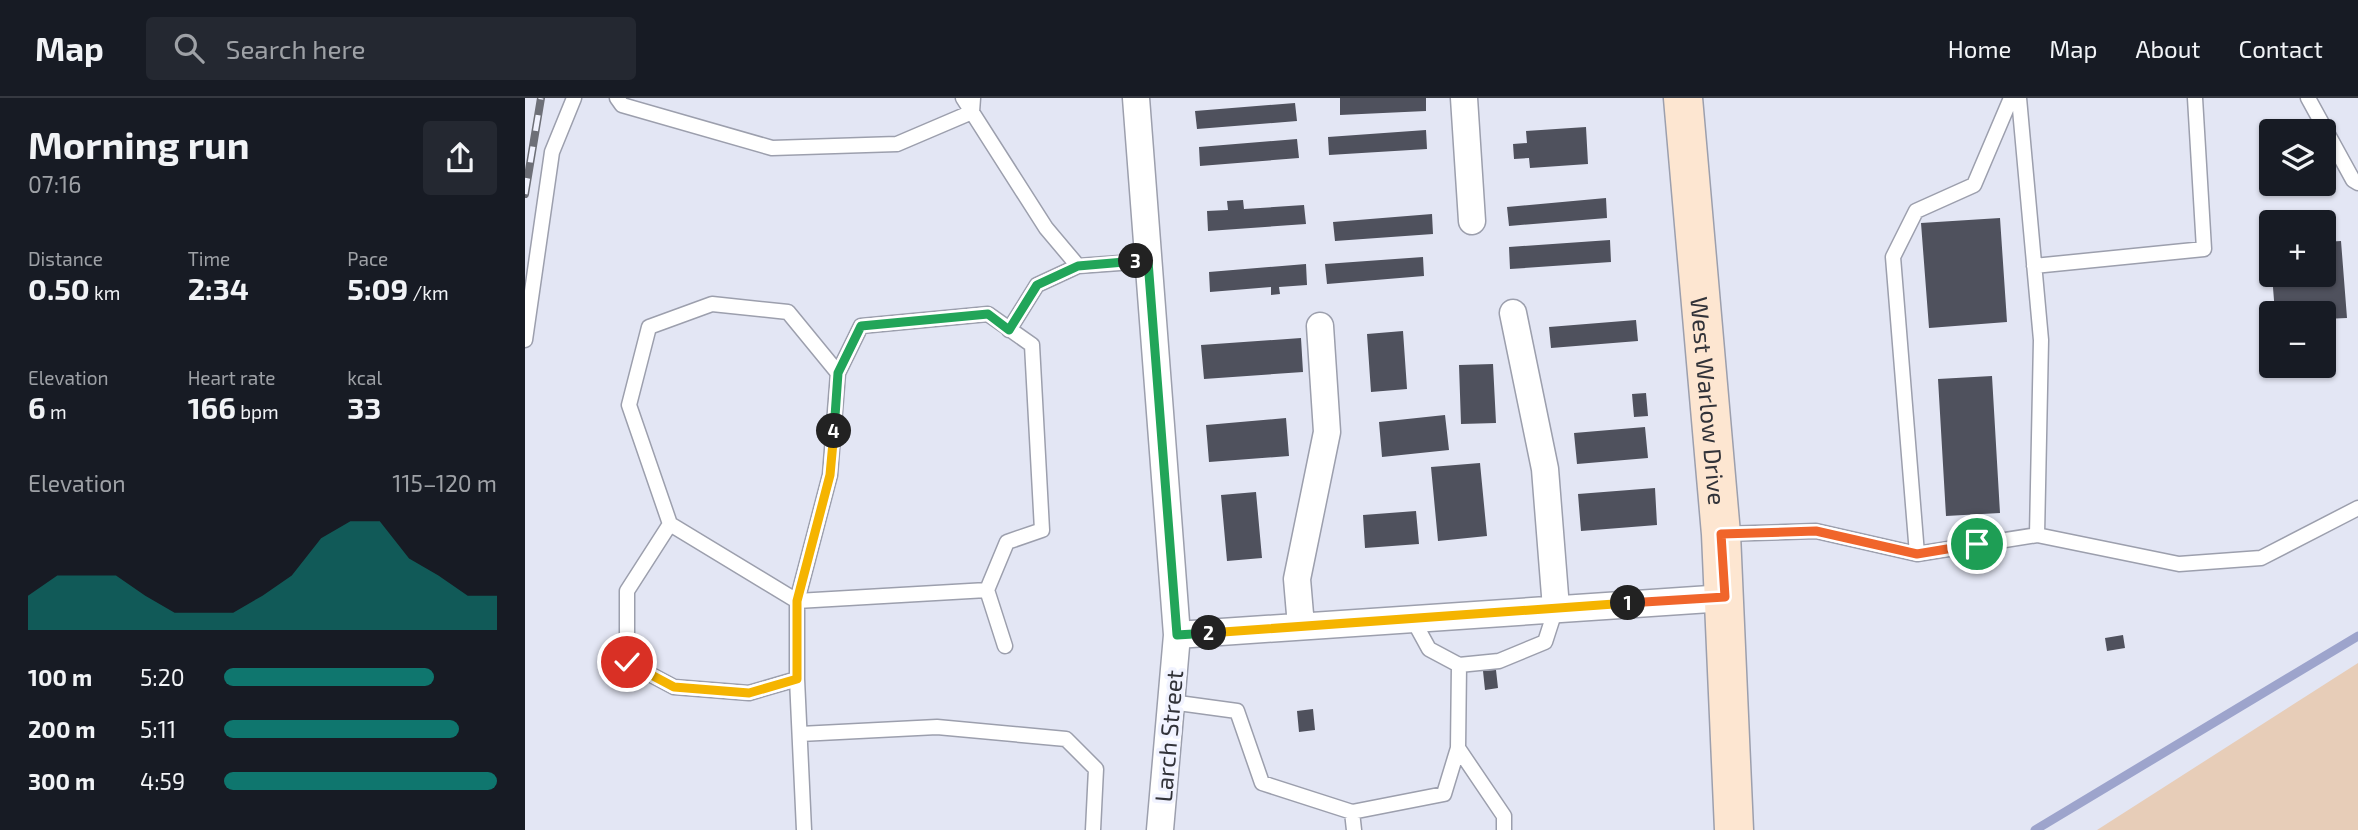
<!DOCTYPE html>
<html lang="en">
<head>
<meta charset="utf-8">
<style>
  :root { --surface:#171b24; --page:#242831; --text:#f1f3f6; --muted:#9ea1a6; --line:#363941; --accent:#0f766e }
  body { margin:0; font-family:"Exo 2",sans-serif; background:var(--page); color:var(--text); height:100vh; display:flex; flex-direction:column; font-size:26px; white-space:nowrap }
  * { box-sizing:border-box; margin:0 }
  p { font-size:23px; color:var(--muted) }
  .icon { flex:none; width:38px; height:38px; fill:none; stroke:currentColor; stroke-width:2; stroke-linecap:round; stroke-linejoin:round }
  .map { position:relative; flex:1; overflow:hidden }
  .sheet { display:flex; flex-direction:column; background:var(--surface); width:525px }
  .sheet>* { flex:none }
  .tools { position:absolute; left:1734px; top:21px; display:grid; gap:14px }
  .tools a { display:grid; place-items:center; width:77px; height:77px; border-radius:7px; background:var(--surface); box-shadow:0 2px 5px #0004; font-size:35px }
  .pin { position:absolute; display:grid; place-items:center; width:60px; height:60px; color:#fff; margin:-30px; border:4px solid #fff; border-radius:50%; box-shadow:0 2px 7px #0007 }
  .km { position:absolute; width:35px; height:35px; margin:-18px; border-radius:50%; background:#222; color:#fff; font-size:19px; line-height:35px; text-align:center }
  .round { display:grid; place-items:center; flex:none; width:74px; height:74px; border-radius:7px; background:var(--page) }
  .summary { display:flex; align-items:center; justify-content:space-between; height:119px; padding:0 28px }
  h1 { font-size:38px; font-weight:700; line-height:52px }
  .stats { display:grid; grid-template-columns:repeat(3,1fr); gap:10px; height:119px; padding:7px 28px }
  .stats div { display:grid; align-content:center }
  .stats b { font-size:30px; font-weight:700 }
  .stats small { font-size:19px; font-weight:400 }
  .stats p { font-size:19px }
  .chart { height:196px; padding:14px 28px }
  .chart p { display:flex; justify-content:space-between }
  .chart svg { width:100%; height:126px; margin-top:7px; fill:var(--accent); opacity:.7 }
  ul { padding:0 28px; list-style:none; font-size:23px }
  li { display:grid; grid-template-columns:112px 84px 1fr; align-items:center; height:52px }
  li i { height:18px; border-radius:9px; background:var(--accent) }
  header { display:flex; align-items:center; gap:42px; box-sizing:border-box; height:98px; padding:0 35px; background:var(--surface); border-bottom:2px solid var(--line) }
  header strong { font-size:33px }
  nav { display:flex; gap:38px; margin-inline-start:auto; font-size:24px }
  .search { width:490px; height:63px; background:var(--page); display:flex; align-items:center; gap:18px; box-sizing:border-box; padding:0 24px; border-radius:7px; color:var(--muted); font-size:26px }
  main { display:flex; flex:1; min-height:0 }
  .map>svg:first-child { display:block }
</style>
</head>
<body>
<header>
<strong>Map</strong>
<div class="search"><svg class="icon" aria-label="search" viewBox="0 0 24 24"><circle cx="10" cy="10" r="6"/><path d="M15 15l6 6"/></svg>Search here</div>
<nav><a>Home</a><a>Map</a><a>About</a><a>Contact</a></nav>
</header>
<main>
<section class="sheet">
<div class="summary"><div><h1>Morning run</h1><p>07:16</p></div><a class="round"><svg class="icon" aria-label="share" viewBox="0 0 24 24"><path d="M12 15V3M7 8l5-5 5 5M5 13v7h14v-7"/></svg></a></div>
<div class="stats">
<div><p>Distance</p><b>0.50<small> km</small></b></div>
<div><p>Time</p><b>2:34</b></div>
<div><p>Pace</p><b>5:09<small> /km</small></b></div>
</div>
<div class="stats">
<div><p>Elevation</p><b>6<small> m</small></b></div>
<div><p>Heart rate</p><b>166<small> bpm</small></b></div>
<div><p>kcal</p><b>33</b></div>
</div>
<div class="chart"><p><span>Elevation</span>115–120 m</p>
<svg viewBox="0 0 160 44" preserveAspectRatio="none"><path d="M0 44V32L10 25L20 25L30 25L40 32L50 38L60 38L70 38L80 32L90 25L100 12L110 6L120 6L130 19L140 25L150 32L160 32V44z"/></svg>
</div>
<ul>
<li><b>100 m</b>5:20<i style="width:77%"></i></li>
<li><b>200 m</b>5:11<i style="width:86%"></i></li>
<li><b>300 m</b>4:59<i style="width:100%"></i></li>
</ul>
</section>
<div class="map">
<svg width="1833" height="732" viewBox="0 0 1833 732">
  <rect width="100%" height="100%" fill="#e3e6f4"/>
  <path fill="#e7cdb8" d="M1833 565V732H1572Z"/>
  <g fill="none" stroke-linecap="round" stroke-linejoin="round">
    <path stroke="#9da4cc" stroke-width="9" d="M1510 732 1833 538"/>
  </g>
  <path fill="#4f515d" d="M815 0H901V13L815 17Z
    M770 5 772 23 672 31 670 13Z
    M1061 29 1063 66 1005 70 1004 60 989 61 988 46 1002 45 1001 33Z
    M901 32 902 51 804 57 803 39Z
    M772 41 774 60 675 68 674 49Z
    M1081 100 1082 120 984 128 982 109Z
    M718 102 719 111 779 107 781 126 683 133 682 113 703 112 702 103Z
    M907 116 908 136 810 143 808 124Z
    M1475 120 1482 224 1404 230 1396 125Z
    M1085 142 1086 164 985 171 984 149Z
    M1816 143 1822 220 1799 221V215H1750L1747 177H1799V144Z
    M898 159 899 178 802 186 800 166Z
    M781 166 782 187 754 189 755 196 746 197V189L685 194 684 174Z
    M1111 222 1113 243 1026 250 1024 229Z
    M878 233 882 291 846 294 842 236Z
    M776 240 778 274 679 281 676 247Z
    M968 266 971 325 936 326 934 267Z
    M1467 278 1475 415 1421 418 1413 281Z
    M1121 295 1123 318 1109 319 1107 296Z
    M920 317 924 352 857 359 854 324Z
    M761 320 764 358 684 364 681 327Z
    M1120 329 1123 360 1052 366 1049 335Z
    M955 365 962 438 913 443 906 369Z
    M1130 390 1132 427 1056 433 1053 396Z
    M731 394 737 460 702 463 696 397Z
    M891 413 894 446 840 450 838 417Z
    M1598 537 1600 550 1582 553 1580 540Z
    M971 572 973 590 960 592 958 573Z
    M788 611 790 632 774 634 772 613Z"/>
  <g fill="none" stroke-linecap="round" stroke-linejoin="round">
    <defs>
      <path id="lane" d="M92 0 97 7 247 50 372 46 447 14 448 0
        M438 0 521 130 553 168 623 163
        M1783 0 1828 82 1833 85
        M1509 168 1679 151 1670 0
        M484 232 512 187 553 168
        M0 242 27 54 49 0
        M313 275 263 214 187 206 124 229 104 307 145 426 272 503 462 492
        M145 426 102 493V564L149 589 224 595 272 581
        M1196 436 1291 433 1392 456 1512 437 1516 242 1494 0
        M1512 437 1654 466 1736 460 1833 410
        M1392 456 1368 159 1391 113 1449 87 1486 0
        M887 520 904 551 934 567 974 563 1020 544 1031 510
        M646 604 712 613 737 685 827 714 919 696 933 650 934 567
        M275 636 412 629 541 641 571 671 568 732
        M933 650 979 718V732
        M827 714 829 732
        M279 732 272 581V503L305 377 313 275 336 228 463 216 507 247 517 432 482 444 462 492 480 548"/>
      <path id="street" d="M611 0 652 537 635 732
        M939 0 947 123
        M988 215 1020 371 1031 510
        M776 528 772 481 802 334 795 228
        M652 537 1200 500"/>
      <g id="secondary">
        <path id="s1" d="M1158 0 1196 436 1209 732"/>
      </g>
    </defs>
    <use href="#lane" stroke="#9c9fad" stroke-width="17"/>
    <use href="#street" stroke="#9c9fad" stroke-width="29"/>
    <use href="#secondary" stroke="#9c9fad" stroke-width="41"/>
    <use href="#lane" stroke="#fff" stroke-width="14"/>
    <use href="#street" stroke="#fff" stroke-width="26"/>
    <use href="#secondary" stroke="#fde6d1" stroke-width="38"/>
    <defs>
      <path id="rail" d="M0 96 16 0"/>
    </defs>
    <use href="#rail" stroke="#6d6f77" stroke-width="8"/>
    <use href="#rail" stroke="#f1f3ff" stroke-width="5" stroke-dasharray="16" stroke-linecap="butt"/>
  </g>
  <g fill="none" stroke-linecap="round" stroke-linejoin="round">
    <defs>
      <path id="split-1" d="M1103 505 1200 499 1196 436 1291 433 1392 456 1452 446"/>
      <path id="split-2" d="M684 535 1103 505"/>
      <path id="split-3" d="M611 163H623L652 537 684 535"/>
      <path id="split-4" d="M309 333 313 275 336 228 463 216 484 232 512 187 553 168 611 163"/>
      <path id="split-5" d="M102 564 149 589 224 595 272 581V503L305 377 309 333"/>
    </defs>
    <use href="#split-1" stroke="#fff" stroke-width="14"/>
    <use href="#split-2" stroke="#fff" stroke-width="14"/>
    <use href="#split-3" stroke="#fff" stroke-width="14"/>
    <use href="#split-4" stroke="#fff" stroke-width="14"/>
    <use href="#split-5" stroke="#fff" stroke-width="14"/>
    <use href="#split-1" stroke="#f0652b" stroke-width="9"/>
    <use href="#split-2" stroke="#f5b400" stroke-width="9"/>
    <use href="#split-3" stroke="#22a559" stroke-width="9"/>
    <use href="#split-4" stroke="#22a559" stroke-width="9"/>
    <use href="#split-5" stroke="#f5b400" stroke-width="9"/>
  </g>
  <g text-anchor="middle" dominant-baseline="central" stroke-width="7" stroke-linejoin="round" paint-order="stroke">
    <g font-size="24" fill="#323339" stroke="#f1f3ff">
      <text stroke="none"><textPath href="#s1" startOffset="304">West Warlow Drive</textPath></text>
      <text transform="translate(643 638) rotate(-85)">Larch Street</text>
    </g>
  </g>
</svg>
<div class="tools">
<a><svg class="icon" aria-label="layers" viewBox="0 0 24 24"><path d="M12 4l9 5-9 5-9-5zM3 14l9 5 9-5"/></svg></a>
<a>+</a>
<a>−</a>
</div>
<div class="pin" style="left:1452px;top:446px;background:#1e9e55"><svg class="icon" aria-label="arrive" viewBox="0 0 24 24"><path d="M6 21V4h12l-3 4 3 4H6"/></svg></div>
<div class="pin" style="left:102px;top:564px;background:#d93025"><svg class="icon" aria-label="check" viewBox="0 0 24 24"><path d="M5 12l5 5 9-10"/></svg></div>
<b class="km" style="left:1103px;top:505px">1</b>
<b class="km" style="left:684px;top:535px">2</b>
<b class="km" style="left:611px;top:163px">3</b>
<b class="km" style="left:309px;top:333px">4</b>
</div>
</main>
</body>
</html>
